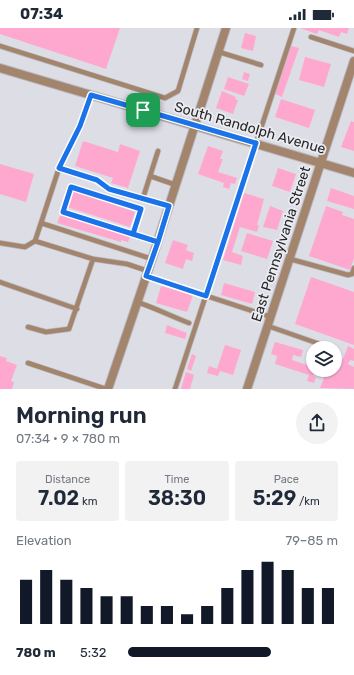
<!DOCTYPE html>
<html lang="en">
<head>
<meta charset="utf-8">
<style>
  :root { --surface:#fff; --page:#f2f2f3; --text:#1f2937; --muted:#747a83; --accent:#111827 }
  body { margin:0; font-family:Rubik,sans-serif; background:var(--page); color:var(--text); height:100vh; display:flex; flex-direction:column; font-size:15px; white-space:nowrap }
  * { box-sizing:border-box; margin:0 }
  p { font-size:13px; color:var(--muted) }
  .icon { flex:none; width:22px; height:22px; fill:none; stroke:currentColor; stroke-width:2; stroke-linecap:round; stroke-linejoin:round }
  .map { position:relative; height:361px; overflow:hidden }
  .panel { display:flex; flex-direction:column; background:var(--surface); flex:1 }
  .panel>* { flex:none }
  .buttons { position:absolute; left:306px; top:313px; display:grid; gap:8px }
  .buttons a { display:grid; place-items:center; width:36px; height:36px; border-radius:50%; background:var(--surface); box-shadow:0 1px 3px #0004; font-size:20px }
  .pin { position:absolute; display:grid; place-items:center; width:34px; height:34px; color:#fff; margin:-17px; border-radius:8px; box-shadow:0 2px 6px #0006 }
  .round { display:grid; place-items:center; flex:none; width:42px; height:42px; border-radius:21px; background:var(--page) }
  .head { display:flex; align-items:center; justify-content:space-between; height:68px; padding:0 16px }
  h1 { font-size:22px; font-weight:600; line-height:30px }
  .metrics { display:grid; grid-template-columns:repeat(3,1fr); gap:6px; height:68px; padding:4px 16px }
  .metrics div { display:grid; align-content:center; border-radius:4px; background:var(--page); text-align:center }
  .metrics b { font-size:20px; font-weight:600 }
  .metrics small { font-size:11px; font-weight:400 }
  .metrics p { font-size:11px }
  .chart { height:112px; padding:8px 16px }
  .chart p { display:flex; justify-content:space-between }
  .chart svg { width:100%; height:72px; margin-top:4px; stroke:var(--accent); stroke-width:6 }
  ul { padding:0 16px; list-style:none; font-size:13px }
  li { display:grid; grid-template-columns:64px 48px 1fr; align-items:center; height:30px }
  li i { height:10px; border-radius:5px; background:var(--accent) }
  .status { display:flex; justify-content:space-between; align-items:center; height:28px; padding:0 20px; background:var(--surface); direction:ltr }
  .status svg { height:11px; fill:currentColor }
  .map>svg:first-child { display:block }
</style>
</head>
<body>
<div class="status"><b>07:34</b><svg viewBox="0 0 49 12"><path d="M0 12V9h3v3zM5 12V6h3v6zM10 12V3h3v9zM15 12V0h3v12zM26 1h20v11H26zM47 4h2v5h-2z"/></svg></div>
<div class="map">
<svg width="354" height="361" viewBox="0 0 354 361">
  <rect width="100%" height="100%" fill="#dddee5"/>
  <path fill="#fea8cf" d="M0 0H120L106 41 0 6Z
    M300 0H349L347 6 341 4 339 9 319 2 317 6Z
    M245 5 256 8 253 23 241 20Z
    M291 18 299 20 282 69 275 66Z
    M305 29 331 36 324 59 299 52Z
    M244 44 250 46 248 53 242 51Z
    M228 49 249 56 244 68 224 61Z
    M222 63 236 69 235 71 238 72 233 86 216 80Z
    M281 71 315 82 309 100 275 89Z
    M351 93 354 94V123L341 119Z
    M83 113 118 124 120 116 140 123 128 160 111 155 113 150 75 138Z
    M208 118 223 123 220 131H223L218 144 237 150 235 156 231 155 229 161 223 159 224 155 198 146Z
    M0 136 34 146 26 174 0 166Z
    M278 140 296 146 290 164 272 158Z
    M331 160 354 168V181L327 173Z
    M73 163 135 184 130 199 67 179Z
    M244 165 264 171 257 197H259L257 204 240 199 232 224 243 228 241 237 223 232Z
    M270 178 283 183 277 202 263 199Z
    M326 178 343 184 342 187 354 191V230L350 242 309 228Z
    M61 185 130 209 128 214 121 212V214L57 195Z
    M247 205 273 213 267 231 241 223Z
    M173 212 188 217 186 222 194 225 192 233 186 231 183 241 165 235Z
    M311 249 354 264V317L295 296Z
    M224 255 255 264 252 276 221 267Z
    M161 258 193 267 187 284 156 275Z
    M167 297 187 305 185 311 165 305Z
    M275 314 303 322 301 329 293 327 292 332 313 339V342H315L313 348 316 349 314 355 307 353 309 347 275 336 277 328 271 326Z
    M225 317 241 322 233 347 220 343 218 348 207 345 209 338 217 341Z
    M348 318 354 321V333L350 332 348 336 354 339V361L320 360 327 342H335V328L343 331Z
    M192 326 196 328 191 343 187 341Z
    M0 328 7 330 6 333 17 337 11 353 14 354 12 361H0Z
    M186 344 194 347 190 361H181Z"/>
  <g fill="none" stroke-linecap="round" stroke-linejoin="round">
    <defs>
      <path id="lane" d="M311 9 354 23
        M0 18 165 70 178 63 197 0
        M219 24 261 37
        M91 67 81 98 59 140 97 152 109 161 169 178
        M59 140 41 195 152 231
        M150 148 176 157
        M143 170 158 123
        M133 206 141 181 71 159 63 184 158 214
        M35 213 41 195
        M0 215 25 219 35 213 93 231 127 236 148 243
        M290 231 348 247 352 246 354 240
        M146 248 271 289
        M0 254 77 281
        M137 274C155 280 171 288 189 295
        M268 298 331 320
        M28 299 46 304 69 301 93 231
        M28 335 106 361
        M175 361 294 0"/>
      <path id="street" d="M0 40 354 145
        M108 361 152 231 226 0
        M247 361 354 33"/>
    </defs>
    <use href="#lane" stroke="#b9b9bf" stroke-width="6"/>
    <use href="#street" stroke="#b9b9bf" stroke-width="10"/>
    <use href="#lane" stroke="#a3846d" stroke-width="4.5"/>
    <use href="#street" stroke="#a3846d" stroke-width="8"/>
  </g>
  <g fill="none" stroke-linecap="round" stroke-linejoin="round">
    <defs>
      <path id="route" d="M143 82 91 67 80 98 59 140 97 152 109 161 169 178 158 214 63 184 71 159 141 181 133 206 158 214 146 248 206 268 256 115 143 82"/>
    </defs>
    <use href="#route" stroke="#fff" stroke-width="8"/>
    <use href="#route" stroke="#1a73e8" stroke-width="5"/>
  </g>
  <g text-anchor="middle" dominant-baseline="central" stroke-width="3.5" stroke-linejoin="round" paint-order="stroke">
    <g font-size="14" fill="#272729" stroke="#ebecf2">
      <text transform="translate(250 100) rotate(16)">South Randolph Avenue</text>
      <text transform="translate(281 216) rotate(-72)">East Pennsylvania Street</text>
    </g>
  </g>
</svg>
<div class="buttons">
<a><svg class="icon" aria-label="layers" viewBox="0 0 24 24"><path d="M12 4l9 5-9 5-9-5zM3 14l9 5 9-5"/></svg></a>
</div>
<div class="pin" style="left:143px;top:82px;background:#1e9e55"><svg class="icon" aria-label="arrive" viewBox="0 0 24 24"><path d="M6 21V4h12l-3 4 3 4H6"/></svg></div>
</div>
<section class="panel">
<div class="head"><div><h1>Morning run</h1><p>07:34 · 9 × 780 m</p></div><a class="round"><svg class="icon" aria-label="share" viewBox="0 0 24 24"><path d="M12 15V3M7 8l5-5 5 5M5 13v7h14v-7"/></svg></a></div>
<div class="metrics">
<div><p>Distance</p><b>7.02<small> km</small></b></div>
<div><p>Time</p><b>38:30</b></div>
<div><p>Pace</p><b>5:29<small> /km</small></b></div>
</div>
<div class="chart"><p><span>Elevation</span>79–85 m</p>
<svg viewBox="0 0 160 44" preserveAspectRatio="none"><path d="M5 44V17M15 44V11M25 44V17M35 44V22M45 44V27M55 44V27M65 44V33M75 44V33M85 44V38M95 44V33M105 44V22M115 44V11M125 44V6M135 44V11M145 44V22M155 44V22"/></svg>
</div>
<ul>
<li><b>780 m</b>5:32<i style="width:68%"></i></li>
</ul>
</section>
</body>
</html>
